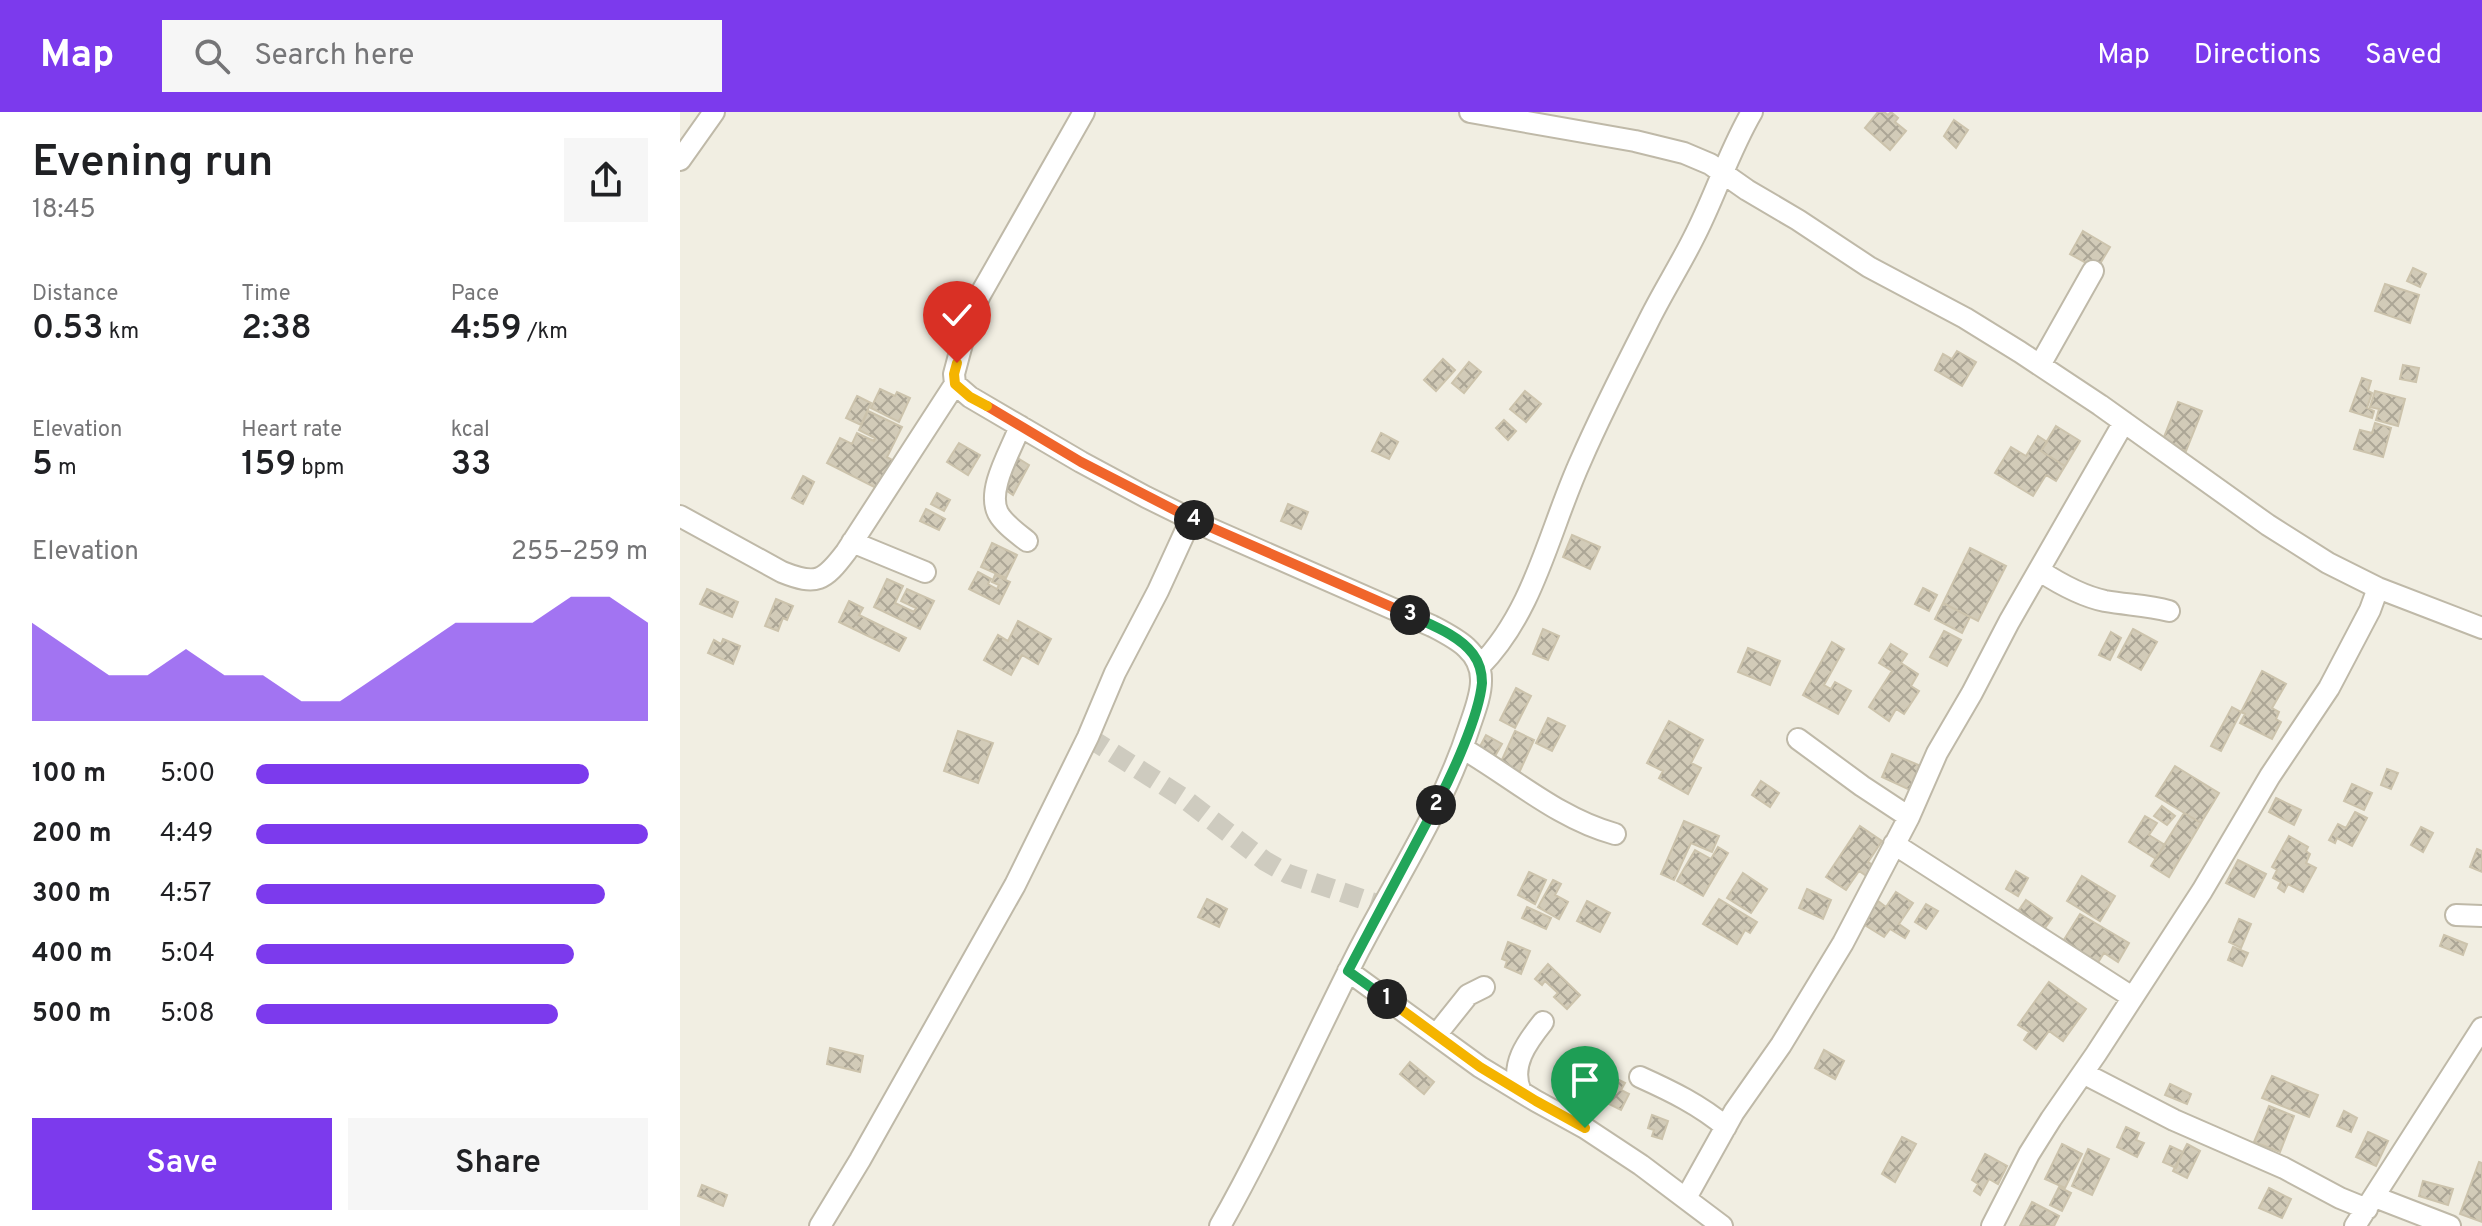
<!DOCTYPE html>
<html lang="en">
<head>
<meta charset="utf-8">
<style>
  :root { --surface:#fff; --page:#f6f6f6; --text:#202124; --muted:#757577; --accent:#7c3aed }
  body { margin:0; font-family:Overpass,sans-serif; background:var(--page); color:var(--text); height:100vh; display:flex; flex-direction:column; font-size:30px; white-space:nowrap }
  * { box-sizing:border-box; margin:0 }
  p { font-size:26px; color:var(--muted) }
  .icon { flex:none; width:44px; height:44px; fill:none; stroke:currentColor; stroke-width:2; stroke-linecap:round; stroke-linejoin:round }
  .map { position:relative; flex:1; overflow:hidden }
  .details { display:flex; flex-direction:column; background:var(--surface); width:680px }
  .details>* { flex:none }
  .pin { position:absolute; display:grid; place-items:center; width:68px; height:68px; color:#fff; margin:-82px -34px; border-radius:50% 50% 50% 0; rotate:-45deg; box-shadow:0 0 8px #0007 }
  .pin .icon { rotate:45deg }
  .km { position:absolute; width:40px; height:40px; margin:-20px; border-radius:50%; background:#222; color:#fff; font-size:22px; line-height:40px; text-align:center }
  .round { display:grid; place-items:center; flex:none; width:84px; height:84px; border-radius:0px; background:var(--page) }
  .overview { display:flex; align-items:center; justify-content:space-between; height:136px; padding:0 32px }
  h1 { font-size:44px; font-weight:600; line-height:60px }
  .figures { display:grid; grid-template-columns:repeat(3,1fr); gap:12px; height:136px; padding:8px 32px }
  .figures div { display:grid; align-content:center }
  .figures b { font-size:34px; font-weight:600 }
  .figures small { font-size:22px; font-weight:400 }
  .figures p { font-size:22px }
  .chart { height:224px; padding:16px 32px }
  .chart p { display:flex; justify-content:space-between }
  .chart svg { width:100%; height:144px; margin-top:8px; fill:var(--accent); opacity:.7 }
  .action { display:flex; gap:16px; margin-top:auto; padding:16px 32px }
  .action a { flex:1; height:92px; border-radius:0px; background:var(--accent); color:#fff; font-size:32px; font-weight:600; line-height:92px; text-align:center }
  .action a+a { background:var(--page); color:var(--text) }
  ul { padding:0 32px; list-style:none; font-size:26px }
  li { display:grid; grid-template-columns:128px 96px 1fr; align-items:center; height:60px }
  li i { height:20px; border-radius:10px; background:var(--accent) }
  header { display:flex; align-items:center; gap:48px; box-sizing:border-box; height:112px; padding:0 40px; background:var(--accent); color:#fff }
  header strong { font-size:38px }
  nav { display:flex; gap:44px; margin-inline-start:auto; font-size:28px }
  .search { width:560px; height:72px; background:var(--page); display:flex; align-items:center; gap:20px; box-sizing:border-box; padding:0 28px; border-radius:0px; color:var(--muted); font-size:30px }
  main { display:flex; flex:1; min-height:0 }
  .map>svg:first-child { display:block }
</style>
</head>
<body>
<header>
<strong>Map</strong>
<div class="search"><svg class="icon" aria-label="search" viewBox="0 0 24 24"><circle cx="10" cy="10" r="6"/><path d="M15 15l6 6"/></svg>Search here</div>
<nav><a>Map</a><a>Directions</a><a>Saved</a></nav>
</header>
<main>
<section class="details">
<div class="overview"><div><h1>Evening run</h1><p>18:45</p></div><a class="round"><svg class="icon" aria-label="share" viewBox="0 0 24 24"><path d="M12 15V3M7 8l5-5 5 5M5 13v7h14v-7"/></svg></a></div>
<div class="figures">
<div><p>Distance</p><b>0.53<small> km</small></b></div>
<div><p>Time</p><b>2:38</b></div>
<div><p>Pace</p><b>4:59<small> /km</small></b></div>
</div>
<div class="figures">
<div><p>Elevation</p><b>5<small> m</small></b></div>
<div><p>Heart rate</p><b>159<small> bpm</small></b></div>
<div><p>kcal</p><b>33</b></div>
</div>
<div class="chart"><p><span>Elevation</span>255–259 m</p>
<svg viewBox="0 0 160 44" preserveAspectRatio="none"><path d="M0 44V14L10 22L20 30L30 30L40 22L50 30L60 30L70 38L80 38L90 30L100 22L110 14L120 14L130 14L140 6L150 6L160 14V44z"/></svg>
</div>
<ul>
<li><b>100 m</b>5:00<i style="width:85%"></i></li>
<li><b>200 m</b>4:49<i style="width:100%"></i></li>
<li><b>300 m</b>4:57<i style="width:89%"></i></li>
<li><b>400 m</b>5:04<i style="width:81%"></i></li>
<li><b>500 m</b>5:08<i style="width:77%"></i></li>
</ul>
<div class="action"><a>Save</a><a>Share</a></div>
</section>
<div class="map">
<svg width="1802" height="1114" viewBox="0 0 1802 1114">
  <defs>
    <pattern id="building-cross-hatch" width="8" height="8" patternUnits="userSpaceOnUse" patternTransform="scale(2)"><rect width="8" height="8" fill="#d2cbb8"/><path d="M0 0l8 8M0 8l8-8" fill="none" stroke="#aca696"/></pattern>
  </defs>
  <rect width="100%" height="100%" fill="#f1eee2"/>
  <path fill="url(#building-cross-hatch)" stroke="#ccc3ac" stroke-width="2" d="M1198 0H1204L1208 3 1211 0 1218 6 1215 10 1226 19 1210 38 1185 16Z
    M1274 8 1288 18 1276 36 1264 24Z
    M1403 119 1430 135 1417 157 1390 142Z
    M1733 156 1746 162 1740 175 1727 169Z
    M1705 172 1739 183 1730 211 1695 199Z
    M1277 239 1296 250 1282 274 1255 258 1263 242 1272 247Z
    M763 247 775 258 756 279 744 268Z
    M789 250 801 260 784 281 772 271Z
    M1723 253 1739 256 1736 270 1720 267Z
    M1682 266 1691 269 1688 279 1692 281 1687 296 1694 299 1692 306 1670 299Z
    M200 277 215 284 217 280 230 286 219 310 191 296Z
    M845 279 861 292 846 310 830 297Z
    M1695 279 1725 287 1718 314 1696 308 1699 297 1690 295Z
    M177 284 191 291 181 313 166 306Z
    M1498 290 1522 299 1506 339 1482 330Z
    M188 299 222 315 207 345 214 349 200 378 147 351 160 326 172 332 177 321 194 329 195 326 179 318Z
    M824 308 836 319 828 328 816 316Z
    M1695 311 1711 316 1703 345 1674 337 1680 318 1692 321Z
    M1376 314 1400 329 1385 354 1361 339Z
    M701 321 718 330 709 347 692 339Z
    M1358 324 1367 330 1361 339 1385 354 1376 369 1366 363 1353 384 1315 361 1331 335 1346 344Z
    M279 331 300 343 288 363 267 350Z
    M336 345 349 353 333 383 318 373Z
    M123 364 134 370 123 392 112 386Z
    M257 381 270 388 264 399 251 392Z
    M608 392 628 400 621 417 601 409Z
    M246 397 265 407 259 418 240 409Z
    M892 423 920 435 910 457 883 445Z
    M312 431 337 443 326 466 301 455Z
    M1290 436 1326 454 1298 509 1263 491Z
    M298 460 311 467 308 472 317 477 319 473 312 470 315 463 330 470 319 492 289 477Z
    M207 467 223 474 215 491 234 500 236 496 221 489 227 477 254 489 240 517 194 495Z
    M1243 476 1257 483 1249 499 1235 492Z
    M27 477 58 490 52 505 20 492Z
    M96 487 113 494 107 508 103 506 98 519 85 514Z
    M169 489 183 496 179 503 226 526 219 539 159 510Z
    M1263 491 1290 505 1282 521 1255 507Z
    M338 509 371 527 358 552 342 543 331 563 304 548 318 523 328 529Z
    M863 517 879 524 868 548 853 542Z
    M1453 517 1477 530 1461 558 1438 545Z
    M1264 519 1281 528 1267 554 1250 545Z
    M1431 520 1441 526 1430 548 1419 543Z
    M43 527 60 534 53 552 28 541 34 528 41 532Z
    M1152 530 1164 537 1144 573 1151 577 1155 570 1171 579 1158 602 1123 583Z
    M1211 532 1227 542 1221 551 1238 562 1231 574 1239 579 1224 602 1216 597 1209 609 1189 595 1212 559 1199 551Z
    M1068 536 1100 549 1090 573 1058 560Z
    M1582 559 1606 572 1592 596 1599 600 1596 607 1601 610 1592 627 1560 611 1565 602 1561 600Z
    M836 576 851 584 835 616 820 608Z
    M1552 595 1561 600 1541 639 1531 634Z
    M868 606 885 614 872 639 856 631Z
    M989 609 1023 628 1011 651 1021 656 1008 682 979 666 983 659 967 651Z
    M278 619 313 631 298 671 264 659Z
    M835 619 854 628 839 661 820 652Z
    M806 623 822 632 814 646 798 638Z
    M1212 642 1241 654 1230 678 1202 665Z
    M1495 654 1539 681 1521 711 1476 684Z
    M1707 657 1718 661 1711 677 1701 673Z
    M1081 669 1099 681 1090 695 1072 683Z
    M1672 672 1692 681 1684 698 1664 689Z
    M1596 686 1621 698 1614 713 1589 700Z
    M1482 694 1495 704 1487 713 1474 704Z
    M1675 700 1687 706 1672 734 1657 726 1655 731 1649 728 1658 712 1666 716Z
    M1504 701 1521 711 1489 765 1471 754Z
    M1465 704 1477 711 1469 723 1485 733 1476 747 1449 730Z
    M1004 709 1039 724 1032 740 1011 731 994 768 981 762Z
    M1180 714 1202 729 1188 750 1198 756 1191 767 1179 759 1166 778 1146 765Z
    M1741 715 1753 721 1743 740 1731 733Z
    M1609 724 1628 735 1626 739 1630 742 1626 751 1636 756 1623 780 1608 772 1604 780 1598 776 1601 770 1593 766 1597 758 1592 755Z
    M1038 735 1048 741 1023 784 997 769 1015 738 1031 747Z
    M1797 737 1802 739V760L1790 755Z
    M1558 748 1586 762 1574 785 1546 771Z
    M1336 759 1348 766 1338 784 1326 777Z
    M849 760 866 768 855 792 838 783Z
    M1063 761 1087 777 1071 801 1047 786Z
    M1402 764 1435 784 1420 809 1387 789Z
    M873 768 881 772 875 783 888 790 879 807 858 795Z
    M1127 777 1151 788 1143 807 1119 796Z
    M1216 780 1233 791 1219 812 1229 819 1225 826 1210 817 1204 825 1183 812 1198 789 1206 795Z
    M527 787 547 797 539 815 518 805Z
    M1039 787 1077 810 1070 821 1065 818 1057 832 1023 812Z
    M1346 788 1372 806 1360 823 1334 805Z
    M907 789 930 801 920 820 897 809Z
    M1246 792 1258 799 1246 817 1235 810Z
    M847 795 871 806 866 817 842 806Z
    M1400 802 1449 831 1438 850 1424 841 1412 860 1377 839Z
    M1559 807 1571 812 1561 836 1549 830Z
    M1764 823 1787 832 1783 843 1760 834Z
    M828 830 850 839 841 862 825 855 827 849 822 847Z
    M1553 835 1568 841 1562 854 1548 848Z
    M868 852 900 883 887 897 874 885 878 881 865 869 862 873 855 867Z
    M1369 870 1406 897 1383 929 1369 919 1356 937 1344 928 1349 920 1338 913Z
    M150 936 183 944 180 960 147 952Z
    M1144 938 1164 949 1155 967 1135 956Z
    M730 950 754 970 744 982 720 962Z
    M1592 964 1638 983 1629 1005 1582 986Z
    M939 968 945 971 941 978 949 982 941 998 923 989 927 980 921 978 925 970 935 975Z
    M1490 972 1511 982 1507 992 1485 983Z
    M1589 994 1614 1004 1600 1040 1574 1030Z
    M1664 999 1677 1006 1671 1020 1657 1014Z
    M972 1003 988 1009 982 1027 972 1024 974 1018 968 1016Z
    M1446 1015 1459 1021 1456 1028 1464 1031 1457 1045 1437 1035Z
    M1688 1020 1708 1029 1696 1054 1676 1045Z
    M1222 1025 1236 1032 1215 1070 1202 1062Z
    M1382 1032 1402 1042 1385 1076 1365 1067Z
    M1507 1032 1520 1039 1507 1066 1493 1059Z
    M1490 1034 1503 1040 1496 1056 1483 1050Z
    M1408 1037 1429 1047 1412 1083 1392 1074Z
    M1305 1042 1327 1054 1318 1072 1309 1067 1300 1083 1294 1079 1298 1072 1292 1068Z
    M1799 1050 1802 1051V1110L1780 1102Z
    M1743 1069 1773 1077 1768 1093 1739 1084Z
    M22 1073 47 1083 43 1094 18 1084Z
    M1379 1075 1391 1081 1382 1099 1370 1093Z
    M1589 1076 1611 1087 1602 1106 1579 1096Z
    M1352 1090 1379 1104 1374 1114H1340Z"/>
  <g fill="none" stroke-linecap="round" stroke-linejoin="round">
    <path stroke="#cecbbf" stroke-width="20" stroke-dasharray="20 10" stroke-linecap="butt" d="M408 625 502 685 585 749 608 762 703 794"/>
    <defs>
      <path id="minor" d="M404 0 300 183 286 217 274 262 275 272 290 285 401 350 466 385 531 417 752 514C775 526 802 539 801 569 801 584 794 601 789 616 764 694 717 765 679 838 632 930 591 1024 540 1114
        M790 0 955 29 1004 41 1030 52 1067 78 1118 108 1189 155 1285 206 1340 240 1420 293 1588 413 1648 451 1698 476 1802 516
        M0 48 34 0
        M1360 253 1413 159
        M340 314C332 337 306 377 318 401 324 412 337 421 347 429
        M0 404 102 460C137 474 144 469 166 440L275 272
        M172 430 245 460
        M1360 459C1380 472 1401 484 1425 489 1447 493 1468 493 1489 499
        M800 554C855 498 869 418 901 348 921 302 944 257 967 212 981 183 999 155 1013 127 1035 85 1048 41 1072 0
        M1118 627 1182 674 1229 705
        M782 636C832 665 879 707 935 722
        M1214 732 1452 885
        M1776 803 1802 804
        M668 859 800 955 856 989 905 1016 961 1053 1042 1114
        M756 923 788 883 804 875
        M1403 961 1494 1008 1604 1056 1660 1086 1687 1097
        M960 965C991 979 1020 993 1046 1015
        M841 980C829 954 847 930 863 910
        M1695 1085 1770 1114
        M1006 1086 1054 1000 1101 933 1163 831 1229 705 1257 641 1292 581 1329 510 1444 310
        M140 1114 180 1048 335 773 408 625 435 561 478 479 511 407
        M1312 1114 1349 1042 1371 1007 1416 942 1522 779 1590 664 1649 576 1690 498 1698 476
        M1675 1114 1802 916"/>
    </defs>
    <use href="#minor" stroke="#bfb9a8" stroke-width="24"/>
    <use href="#minor" stroke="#fff" stroke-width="20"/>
  </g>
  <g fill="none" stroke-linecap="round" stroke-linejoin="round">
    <defs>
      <path id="split-1" d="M707 887 800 955 856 989 905 1016"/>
      <path id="split-2" d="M707 887 668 859 756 693"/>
      <path id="split-3" d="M730 503C751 513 779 523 793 542 799 550 802 560 802 571 799 604 772 663 756 693"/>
      <path id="split-4" d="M514 408 730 503"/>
      <path id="split-5" d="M307 294 401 350 514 408"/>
      <path id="split-6" d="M277 251 274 262 275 272 290 285 307 294"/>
    </defs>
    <use href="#split-1" stroke="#fff" stroke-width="16"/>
    <use href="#split-2" stroke="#fff" stroke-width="16"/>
    <use href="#split-3" stroke="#fff" stroke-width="16"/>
    <use href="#split-4" stroke="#fff" stroke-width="16"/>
    <use href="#split-5" stroke="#fff" stroke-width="16"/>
    <use href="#split-6" stroke="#fff" stroke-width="16"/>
    <use href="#split-1" stroke="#f5b400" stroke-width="10"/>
    <use href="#split-2" stroke="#22a559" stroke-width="10"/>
    <use href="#split-3" stroke="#22a559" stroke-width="10"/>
    <use href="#split-4" stroke="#f0652b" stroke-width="10"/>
    <use href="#split-5" stroke="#f0652b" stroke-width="10"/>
    <use href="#split-6" stroke="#f5b400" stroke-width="10"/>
  </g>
</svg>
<div class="pin" style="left:905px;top:1016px;background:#1e9e55"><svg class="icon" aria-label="arrive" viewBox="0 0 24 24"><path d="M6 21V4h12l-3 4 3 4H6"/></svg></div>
<div class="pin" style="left:277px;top:251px;background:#d93025"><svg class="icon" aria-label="check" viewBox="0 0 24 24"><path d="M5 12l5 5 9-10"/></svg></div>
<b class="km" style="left:707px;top:887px">1</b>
<b class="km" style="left:756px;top:693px">2</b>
<b class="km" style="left:730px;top:503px">3</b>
<b class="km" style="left:514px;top:408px">4</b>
</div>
</main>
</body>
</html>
